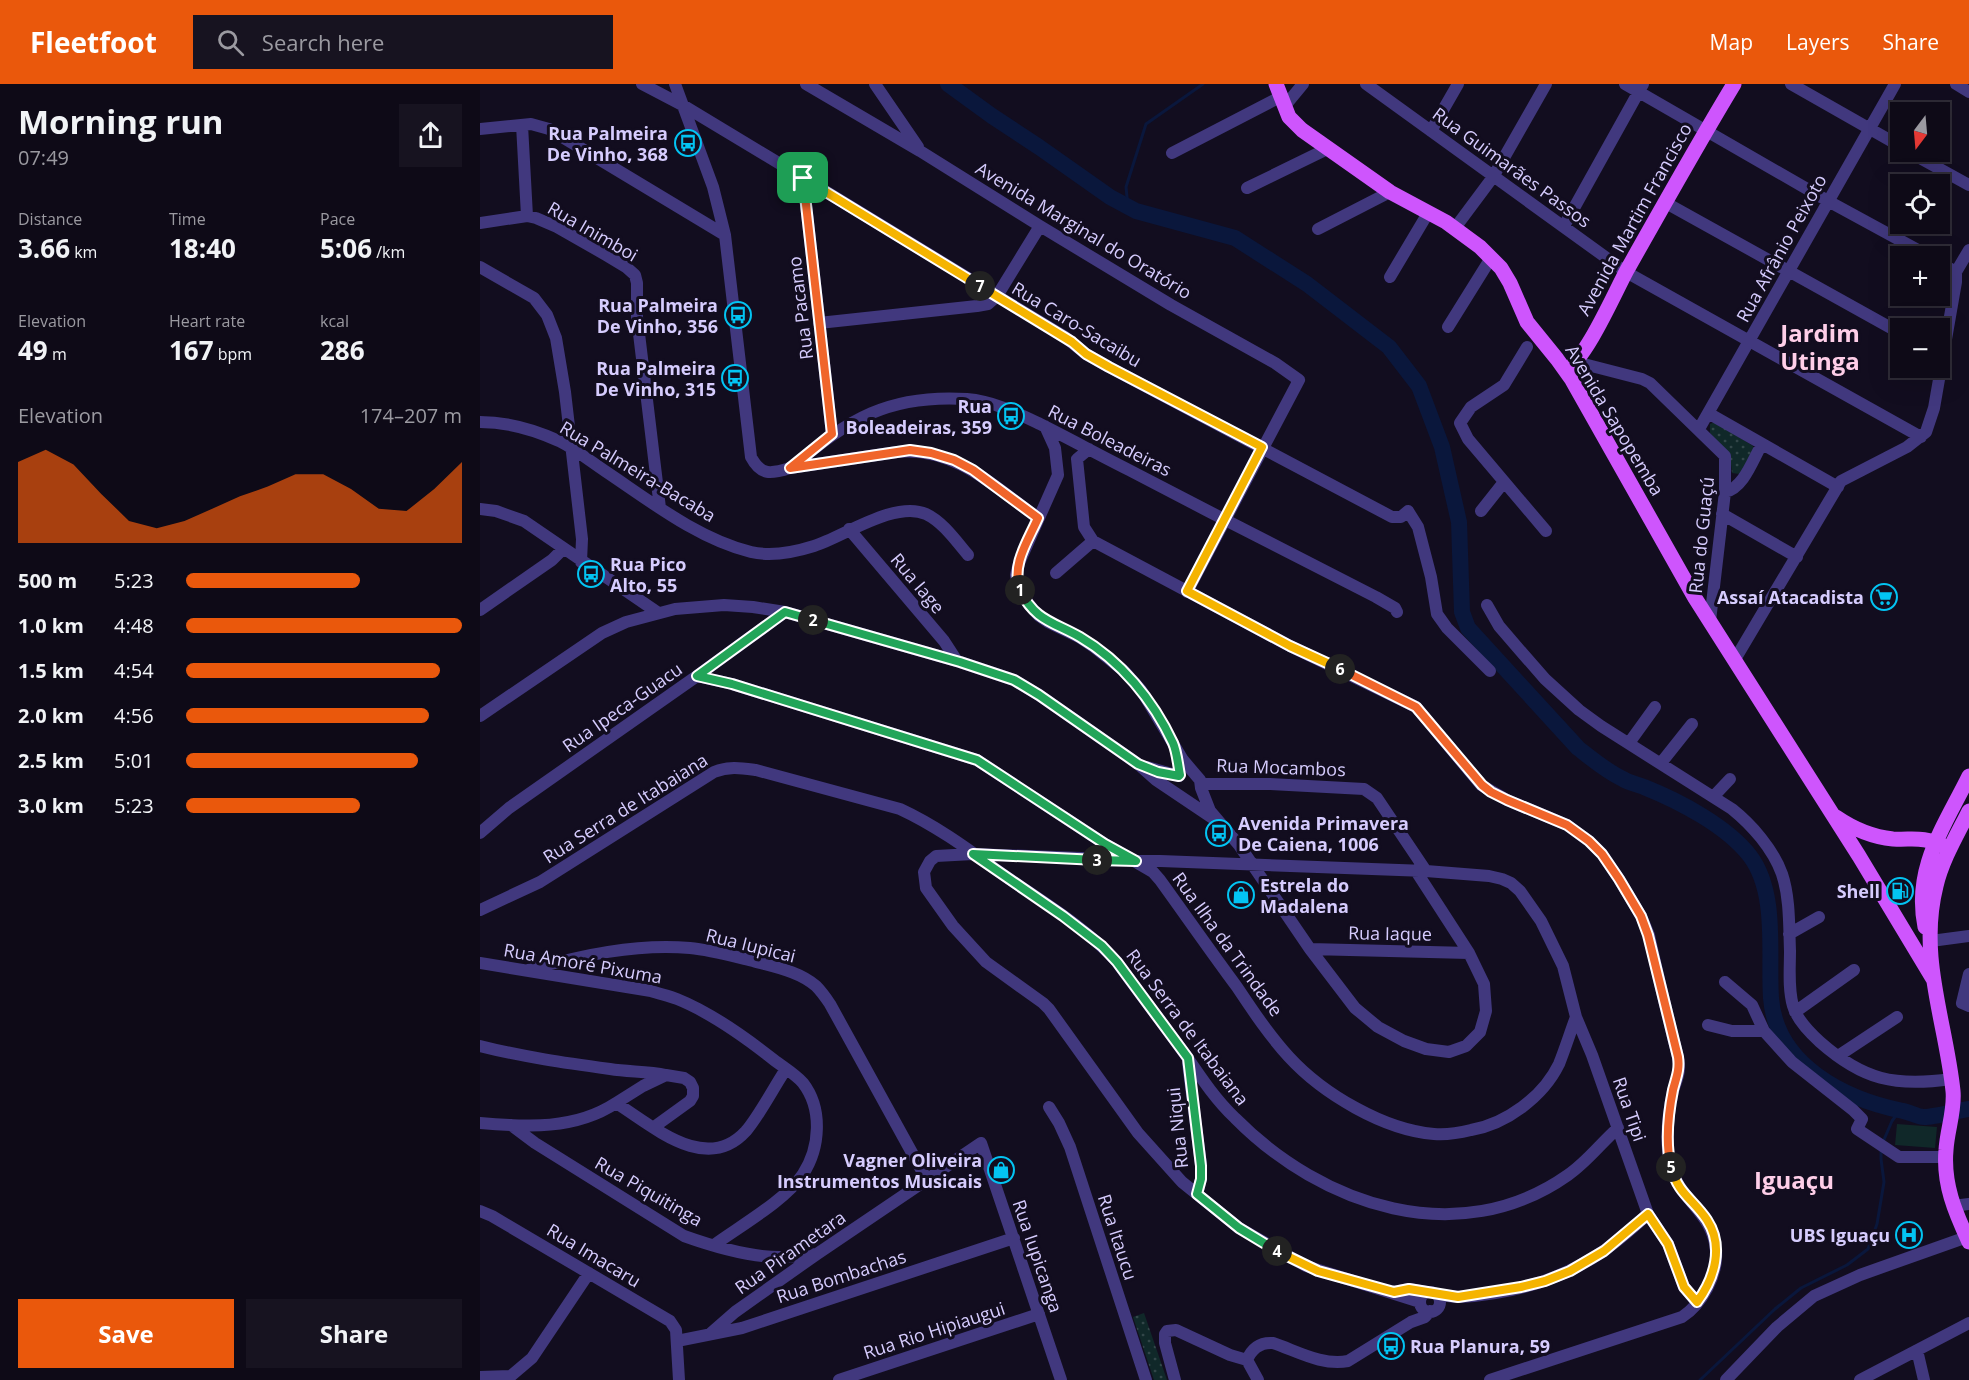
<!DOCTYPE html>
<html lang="en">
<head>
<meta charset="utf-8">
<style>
  :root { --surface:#0e0a17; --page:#171320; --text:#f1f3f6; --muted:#9b9aa1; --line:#2e2b36; --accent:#ea580c }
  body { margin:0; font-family:"Open Sans",sans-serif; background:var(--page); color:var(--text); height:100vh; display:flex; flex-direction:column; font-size:22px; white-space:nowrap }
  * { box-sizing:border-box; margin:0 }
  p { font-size:20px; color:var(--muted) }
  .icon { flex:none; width:33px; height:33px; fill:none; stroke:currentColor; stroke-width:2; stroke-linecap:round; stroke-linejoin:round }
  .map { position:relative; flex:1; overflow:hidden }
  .drawer { display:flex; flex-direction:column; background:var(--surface); width:480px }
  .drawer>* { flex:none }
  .needle { width:39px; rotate:196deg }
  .fabs { position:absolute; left:1410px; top:18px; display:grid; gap:12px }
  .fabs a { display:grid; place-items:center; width:60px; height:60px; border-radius:0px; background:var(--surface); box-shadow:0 6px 24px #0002,0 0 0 2px var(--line); font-size:30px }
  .pin { position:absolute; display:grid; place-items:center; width:51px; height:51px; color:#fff; margin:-26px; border-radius:12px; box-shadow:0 3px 9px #0006 }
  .km { position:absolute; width:30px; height:30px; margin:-15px; border-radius:50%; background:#222; color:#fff; font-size:16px; line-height:30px; text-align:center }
  .round { display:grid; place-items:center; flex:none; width:63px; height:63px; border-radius:0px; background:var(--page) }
  .head { display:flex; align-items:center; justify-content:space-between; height:102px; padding:0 18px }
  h1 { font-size:33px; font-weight:700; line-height:45px }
  .stats { display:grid; grid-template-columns:repeat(3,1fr); gap:9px; height:102px; padding:6px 18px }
  .stats div { display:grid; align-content:center }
  .stats b { font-size:26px; font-weight:700 }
  .stats small { font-size:16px; font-weight:400 }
  .stats p { font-size:16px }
  .chart { height:168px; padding:12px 18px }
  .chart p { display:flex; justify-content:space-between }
  .chart svg { width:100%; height:108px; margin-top:6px; fill:var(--accent); opacity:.7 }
  .action { display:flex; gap:12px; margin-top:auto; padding:12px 18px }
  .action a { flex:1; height:69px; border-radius:0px; background:var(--accent); color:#fff; font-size:24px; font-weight:700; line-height:69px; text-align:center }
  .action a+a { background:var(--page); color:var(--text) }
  ul { padding:0 18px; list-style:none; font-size:20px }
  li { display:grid; grid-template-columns:96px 72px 1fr; align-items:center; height:45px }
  li i { height:15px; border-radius:8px; background:var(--accent) }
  header { display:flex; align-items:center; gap:36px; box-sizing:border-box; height:84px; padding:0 30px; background:var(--accent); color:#fff }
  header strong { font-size:28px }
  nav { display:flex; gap:33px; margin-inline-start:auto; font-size:21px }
  .search { width:420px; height:54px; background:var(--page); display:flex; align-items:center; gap:15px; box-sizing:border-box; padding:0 21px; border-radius:0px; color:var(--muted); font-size:22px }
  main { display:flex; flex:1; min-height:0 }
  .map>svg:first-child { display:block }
</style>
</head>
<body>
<header>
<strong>Fleetfoot</strong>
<div class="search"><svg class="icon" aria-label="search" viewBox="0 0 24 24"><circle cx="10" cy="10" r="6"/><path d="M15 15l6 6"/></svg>Search here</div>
<nav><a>Map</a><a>Layers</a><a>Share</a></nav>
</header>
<main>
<section class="drawer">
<div class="head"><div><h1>Morning run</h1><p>07:49</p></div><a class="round"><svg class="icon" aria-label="share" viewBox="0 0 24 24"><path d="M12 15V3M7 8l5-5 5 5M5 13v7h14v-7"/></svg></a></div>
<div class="stats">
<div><p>Distance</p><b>3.66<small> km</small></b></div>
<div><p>Time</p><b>18:40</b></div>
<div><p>Pace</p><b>5:06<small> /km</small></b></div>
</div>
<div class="stats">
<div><p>Elevation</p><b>49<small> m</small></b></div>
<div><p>Heart rate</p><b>167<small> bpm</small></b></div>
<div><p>kcal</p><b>286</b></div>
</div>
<div class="chart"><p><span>Elevation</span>174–207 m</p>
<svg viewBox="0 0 160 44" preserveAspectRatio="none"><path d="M0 44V11L10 6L20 12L30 24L40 35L50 38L60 35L70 30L80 25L90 21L100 16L110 16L120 22L130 30L140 31L150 22L160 11V44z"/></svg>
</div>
<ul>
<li><b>500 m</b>5:23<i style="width:63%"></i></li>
<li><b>1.0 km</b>4:48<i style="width:100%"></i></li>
<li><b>1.5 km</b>4:54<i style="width:92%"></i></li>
<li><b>2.0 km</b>4:56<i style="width:88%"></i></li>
<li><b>2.5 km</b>5:01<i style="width:84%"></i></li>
<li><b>3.0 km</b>5:23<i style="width:63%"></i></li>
</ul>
<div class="action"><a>Save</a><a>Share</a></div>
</section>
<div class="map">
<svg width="1489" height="1296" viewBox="0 0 1489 1296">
  <defs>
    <pattern id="park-dots" width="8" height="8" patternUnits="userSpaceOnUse" patternTransform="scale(1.5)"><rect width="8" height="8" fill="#102829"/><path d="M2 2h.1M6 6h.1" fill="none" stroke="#324649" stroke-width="1.8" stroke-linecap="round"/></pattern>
  </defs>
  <rect width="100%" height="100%" fill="#120d1f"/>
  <path fill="#102829" d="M1417 1040 1457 1043 1455 1064 1415 1061Z"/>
  <path fill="url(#park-dots)" d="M1235 338 1273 362V366L1260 390 1252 389 1250 371 1230 349V340Z
    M664 1229 687 1296H674L653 1233Z"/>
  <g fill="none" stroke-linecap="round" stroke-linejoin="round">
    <path stroke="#0a173c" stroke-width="3" d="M648 123 646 103 666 40 723 0
      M1403 1058 1412 1037 1420 1026
      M1220 1296 1295 1225 1321 1204 1367 1181 1388 1165 1397 1140 1404 1098 1401 1075V1065"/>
    <path stroke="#0a173c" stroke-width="16" d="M468 0 512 32 559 63 630 113 656 127 755 154 827 200 909 263 939 302 962 363 979 438 982 528 988 544 1098 664C1112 675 1126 687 1143 695 1149 699 1157 700 1164 703 1199 717 1247 742 1270 772 1298 809 1288 871 1291 914 1296 981 1364 1015 1423 1027 1430 1028 1437 1033 1444 1033 1455 1033 1476 1027 1489 1025"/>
    <path stroke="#41387e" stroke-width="12" d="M162 0 204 22 340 104 585 253 606 270 629 283 912 433H921L928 427 938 443 951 493 957 530 967 544 1010 587
      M195 0 233 103 245 151 271 373C281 392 291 390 310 384L417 368C474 362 515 403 558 434
      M326 0 440 67 560 142 691 221 795 279 819 296 707 508
      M395 0 438 63
      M886 0 1146 188 1441 353
      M1145 0 1348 117 1449 172
      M1311 0 1420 62
      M1476 0 1489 8
      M804 23 823 0
      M42 41 47 132
      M0 45 51 40 69 45 245 151
      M951 47 978 0
      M1429 68 1489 101
      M692 69 800 13
      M323 94 352 350
      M767 104 847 65
      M1186 119 1420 249
      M0 139 47 132 56 134 77 143 126 171 146 183 155 191 157 199V233L180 424
      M1084 142 1163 0
      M975 144 1013 93 1066 0
      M838 145 910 108
      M1460 179 1476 188
      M0 183 54 214 67 231 76 254 85 308 102 455 101 478
      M910 193 948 129
      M339 239 497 222 508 220 517 212 560 142
      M968 243 1011 174
      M1047 263 1024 301 991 323 980 339 988 355 1066 447
      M1096 278 1162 295 1170 299 1245 372V408L1230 537
      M1228 329 1358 403
      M0 338C26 338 55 346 79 357 95 365 110 377 125 387 170 417 218 455 271 468 292 473 315 468 334 462 363 453 415 416 446 430 463 438 476 457 488 471
      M565 342 575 364 578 391 539 479 536 491 538 503 548 519 558 531 568 538 599 553 614 563 644 587 661 606 703 676 720 696 721 704 730 727 759 761 830 865 875 924 898 943 924 957 946 965 969 968 986 962 1000 948 1006 927 1004 900 989 869 936 787
      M1219 345 1415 0
      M609 365 597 375 604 443 613 457 810 562 936 623 1001 701 1027 716 1087 741 1109 757 1122 770 1139 795 1161 832 1169 851C1176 884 1184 916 1192 949 1194 960 1200 974 1199 985 1199 992 1195 1000 1193 1007 1188 1030 1185 1056 1190 1079 1198 1117 1233 1127 1236 1167 1238 1191 1222 1220 1202 1233L1010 1296
      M311 384C368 335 409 310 487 315 513 317 537 329 560 340 590 355 619 371 649 386 731 429 814 471 896 513L915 524 917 528
      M1245 408C1264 404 1273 375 1282 360
      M0 425 16 427 44 437 177 528
      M1001 427 1024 398
      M1242 430 1317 473
      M369 445 464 557 477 577
      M576 489 613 457
      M1007 521 1019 542 1044 571 1065 595 1099 626 1121 642 1252 725C1272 741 1293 765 1302 790 1310 814 1309 842 1310 867 1310 885 1308 904 1313 922 1317 936 1329 948 1340 958 1383 996 1415 1003 1471 995
      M0 526 72 476 83 465
      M1254 577 1361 397 1427 363 1446 348 1454 324 1476 198V188L1489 166
      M217 592 252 600 497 676 625 760 673 788 680 796C706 832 731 868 757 903 773 927 789 951 809 973 843 1010 904 1046 954 1050 966 1051 979 1049 991 1046 1026 1040 1063 1013 1079 980 1085 965 1090 949 1096 933
      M0 632 122 549 146 538 195 525 244 521 273 523 305 528 480 578 534 596 559 611 658 680 676 696 734 735
      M1149 659 1175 623
      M1181 679 1212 640
      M667 683 699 692
      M721 700H790L884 705 897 714 946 787
      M1233 713 1250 695
      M0 749 29 724 217 592 305 528
      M0 826 60 798 234 688C249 682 261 684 276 686L420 725C459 743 493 769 528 794 566 820 606 844 637 878 660 910 684 941 707 973 722 995 736 1016 755 1034 842 1122 979 1168 1088 1091 1107 1078 1121 1059 1138 1044
      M1309 850 1339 833
      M1451 857 1489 852
      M830 865 989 869
      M0 879 171 907C180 910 189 912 197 915 232 929 265 953 294 976 303 983 315 990 323 999 343 1025 340 1064 323 1090 306 1116 260 1142 234 1161
      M48 886C100 872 156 859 210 864 231 866 252 872 273 877 294 883 319 887 336 902 341 907 346 914 350 920L447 1096
      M1489 890 1482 919 1489 922
      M1245 898 1272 921 1284 947 1312 978 1373 1026 1382 1035 1377 1045 1419 1073H1465
      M1315 928 1374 886
      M1228 941 1252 947H1284
      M0 962C43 973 86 979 130 985 149 988 167 987 186 991
      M1358 972 1417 933
      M708 979 721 1081V1095L717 1110
      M136 1019 163 1002 186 991 204 994 210 998 213 1004V1012L210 1017 174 1043
      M569 1023 579 1039 590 1063 666 1296
      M0 1039C47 1043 95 1046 136 1019 173 1042 226 1091 266 1047 279 1032 294 1003 306 985
      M31 1041 55 1059 204 1152C232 1162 273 1174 304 1173 315 1173 326 1171 336 1170
      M1473 1122 1489 1120
      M0 1127 12 1132 190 1237 196 1246 199 1296
      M914 1208 929 1205 946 1208
      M940 1218a10 10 0 1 1 20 0a10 10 0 1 1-20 0Z
      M957 1211C964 1211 972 1213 980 1213 1031 1210 1082 1196 1125 1166 1140 1155 1154 1143 1168 1130
      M940 1218 826 1182 759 1144 702 1098 658 1049 569 925 563 919 506 878 473 842 446 804 444 788 450 777 456 772 493 770 946 787 1009 792 1022 795 1031 799 1040 807 1061 837 1083 882 1096 933 1112 971 1168 1130 1188 1160 1204 1203 1217 1218
      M231 1249 255 1228 337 1170 501 1059 581 1296
      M197 1257 262 1244 534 1154
      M1437 1266 1444 1296
      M767 1276C772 1264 780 1258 793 1259 817 1267 842 1282 868 1277L931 1238 945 1233 950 1227
      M0 1293 31 1292
      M26 1296 52 1274 109 1189
      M359 1296 559 1230
      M695 1296 685 1259V1250L687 1247 696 1246 750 1271 767 1276 778 1296
      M1246 1296 1297 1243 1334 1212 1380 1191 1487 1153
      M1380 1296 1489 1239"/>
    <path stroke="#ce55fd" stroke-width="15" d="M796 0 809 33 822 46 910 108 966 138 1000 163 1021 184 1030 199 1047 238 1077 275 1092 296 1215 514 1379 772 1453 895
      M1086 286C1107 273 1134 210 1147 186 1182 124 1217 61 1254 0
      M1489 727C1477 751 1462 776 1456 802 1438 873 1466 938 1473 1007 1475 1026 1467 1047 1466 1066 1463 1100 1475 1128 1489 1158
      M1356 733C1372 744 1393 753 1413 755 1434 756 1442 752 1464 762
      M1445 843C1433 784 1464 743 1489 692"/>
  </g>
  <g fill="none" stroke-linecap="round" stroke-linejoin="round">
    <defs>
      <path id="split-1" d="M323 94 352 350 310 384 417 368 430 366 451 369 474 376 493 386 558 434C548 457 531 481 540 506"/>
      <path id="split-2" d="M333 536 480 578 534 596 559 611 658 680 678 688 699 692 700 691C698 681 697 668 693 659 673 616 641 577 600 553 574 538 555 537 540 506"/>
      <path id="split-3" d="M333 536 305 528 217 592 252 600 497 676 625 760 656 777 617 776"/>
      <path id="split-4" d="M617 776 493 770 583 832 622 862 637 878 708 974 721 1082V1095L717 1110 759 1144 797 1167"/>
      <path id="split-5" d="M797 1167 838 1187 914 1208 929 1205 978 1213 1041 1203 1065 1197 1090 1187 1124 1167 1168 1130 1188 1160 1204 1203 1217 1218C1235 1194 1244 1162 1227 1136 1213 1115 1198 1110 1191 1083"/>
      <path id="split-6" d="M860 585 936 623 1002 701 1011 708 1027 716 1087 741 1109 757 1122 770 1139 795 1161 832 1168 851 1198 973C1200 986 1196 994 1193 1006 1188 1031 1185 1058 1191 1083"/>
      <path id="split-7" d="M500 202 592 258 606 270 629 283 782 363 707 507 810 562 860 585"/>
      <path id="split-8" d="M323 94 500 202"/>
    </defs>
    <use href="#split-1" stroke="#fff" stroke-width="12"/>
    <use href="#split-2" stroke="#fff" stroke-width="12"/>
    <use href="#split-3" stroke="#fff" stroke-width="12"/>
    <use href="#split-4" stroke="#fff" stroke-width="12"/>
    <use href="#split-5" stroke="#fff" stroke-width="12"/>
    <use href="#split-6" stroke="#fff" stroke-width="12"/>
    <use href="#split-7" stroke="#fff" stroke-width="12"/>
    <use href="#split-8" stroke="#fff" stroke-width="12"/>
    <use href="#split-1" stroke="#f0652b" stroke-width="8"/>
    <use href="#split-2" stroke="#22a559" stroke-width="8"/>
    <use href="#split-3" stroke="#22a559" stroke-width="8"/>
    <use href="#split-4" stroke="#22a559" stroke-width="8"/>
    <use href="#split-5" stroke="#f5b400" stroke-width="8"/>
    <use href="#split-6" stroke="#f0652b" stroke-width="8"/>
    <use href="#split-7" stroke="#f5b400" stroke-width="8"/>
    <use href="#split-8" stroke="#f5b400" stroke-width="8"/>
  </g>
  <defs>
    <symbol id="bus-ring" viewBox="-11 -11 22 22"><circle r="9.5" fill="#120d1f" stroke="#03c4f3" stroke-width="1.5"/><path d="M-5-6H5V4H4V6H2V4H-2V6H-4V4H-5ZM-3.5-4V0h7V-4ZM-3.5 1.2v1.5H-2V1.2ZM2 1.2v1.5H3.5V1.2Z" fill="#03c4f3"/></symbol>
    <symbol id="supermarket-ring" viewBox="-11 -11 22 22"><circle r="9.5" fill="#120d1f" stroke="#03c4f3" stroke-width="1.5"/><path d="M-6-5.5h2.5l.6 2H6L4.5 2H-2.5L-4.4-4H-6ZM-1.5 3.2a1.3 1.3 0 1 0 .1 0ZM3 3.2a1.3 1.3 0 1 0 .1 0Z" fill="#03c4f3"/></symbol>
    <symbol id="fuel-ring" viewBox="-11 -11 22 22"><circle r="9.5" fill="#120d1f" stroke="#03c4f3" stroke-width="1.5"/><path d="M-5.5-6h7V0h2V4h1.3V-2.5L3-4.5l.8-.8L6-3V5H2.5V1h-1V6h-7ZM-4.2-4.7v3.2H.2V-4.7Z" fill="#03c4f3"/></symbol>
    <symbol id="shop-ring" viewBox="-11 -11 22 22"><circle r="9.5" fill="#120d1f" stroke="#03c4f3" stroke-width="1.5"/><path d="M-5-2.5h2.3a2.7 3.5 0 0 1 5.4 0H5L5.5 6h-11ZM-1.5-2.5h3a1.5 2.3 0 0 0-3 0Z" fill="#03c4f3"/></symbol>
    <symbol id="hospital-ring" viewBox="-11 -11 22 22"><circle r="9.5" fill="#120d1f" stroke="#03c4f3" stroke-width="1.5"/><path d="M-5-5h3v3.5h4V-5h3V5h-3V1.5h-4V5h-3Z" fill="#03c4f3"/></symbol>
  </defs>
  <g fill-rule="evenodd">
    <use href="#bus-ring" x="193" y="44" width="30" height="30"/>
    <use href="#bus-ring" x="243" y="216" width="30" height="30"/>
    <use href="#bus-ring" x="240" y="279" width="30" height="30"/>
    <use href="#bus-ring" x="516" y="317" width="30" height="30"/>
    <use href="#bus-ring" x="96" y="475" width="30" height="30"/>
    <use href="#supermarket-ring" x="1389" y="498" width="30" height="30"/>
    <use href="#bus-ring" x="724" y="734" width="30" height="30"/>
    <use href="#fuel-ring" x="1405" y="792" width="30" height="30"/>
    <use href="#shop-ring" x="746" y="796" width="30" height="30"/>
    <use href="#shop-ring" x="506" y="1071" width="30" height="30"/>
    <use href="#hospital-ring" x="1414" y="1136" width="30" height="30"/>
    <use href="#bus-ring" x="896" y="1247" width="30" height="30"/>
  </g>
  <g text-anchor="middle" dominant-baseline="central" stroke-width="6" stroke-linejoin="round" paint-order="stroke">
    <g font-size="18" font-weight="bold" fill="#d6ccfe" stroke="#120d1f" text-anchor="end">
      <text x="188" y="49">Rua Palmeira<tspan x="188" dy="21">De Vinho, 368</tspan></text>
      <text x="238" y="221">Rua Palmeira<tspan x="238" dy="21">De Vinho, 356</tspan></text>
      <text x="236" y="284">Rua Palmeira<tspan x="236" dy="21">De Vinho, 315</tspan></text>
      <text x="512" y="322">Rua<tspan x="512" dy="21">Boleadeiras, 359</tspan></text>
      <text x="130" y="480" text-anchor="start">Rua Pico<tspan x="130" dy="21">Alto, 55</tspan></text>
      <text x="1384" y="513">Assaí Atacadista</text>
      <text x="758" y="739" text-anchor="start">Avenida Primavera<tspan x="758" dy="21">De Caiena, 1006</tspan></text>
      <text x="780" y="801" text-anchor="start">Estrela do<tspan x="780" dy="21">Madalena</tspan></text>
      <text x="1400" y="807">Shell</text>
      <text x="502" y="1076">Vagner Oliveira<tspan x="502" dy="21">Instrumentos Musicais</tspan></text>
      <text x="1410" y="1151">UBS Iguaçu</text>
      <text x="930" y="1262" text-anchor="start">Rua Planura, 59</text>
    </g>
    <g font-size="18" fill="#d6ccfe" stroke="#120d1f">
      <text transform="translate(1032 83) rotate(36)">Rua Guimarães Passos</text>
      <text transform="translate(1154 135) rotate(-61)">Avenida Martim Francisco</text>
      <text transform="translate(604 146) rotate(31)">Avenida Marginal do Oratório</text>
      <text transform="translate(113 147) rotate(30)">Rua Inimboi</text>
      <text transform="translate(1301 164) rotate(-61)">Rua Afrânio Peixoto</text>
      <text transform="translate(320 224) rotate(-97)">Rua Pacamo</text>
      <text transform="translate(597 240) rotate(31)">Rua Caro-Sacaibu</text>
      <text transform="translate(1135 336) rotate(59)">Avenida Sapopemba</text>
      <text transform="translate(630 356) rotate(27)">Rua Boleadeiras</text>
      <text transform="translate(158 387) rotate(31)">Rua Palmeira-Bacaba</text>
      <text transform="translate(1221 451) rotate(-84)">Rua do Guaçú</text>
      <text transform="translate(438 499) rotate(50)">Rua Iage</text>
      <text transform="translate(142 623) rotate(-35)">Rua Ipeca-Guacu</text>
      <text transform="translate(801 683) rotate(2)">Rua Mocambos</text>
      <text transform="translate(145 724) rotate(-32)">Rua Serra de Itabaiana</text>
      <text transform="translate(910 849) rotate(1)">Rua Iaque</text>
      <text transform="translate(748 860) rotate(54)">Rua Ilha da Trindade</text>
      <text transform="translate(271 861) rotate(14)">Rua Iupicai</text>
      <text transform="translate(103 879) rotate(10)">Rua Amoré Pixuma</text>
      <text transform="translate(708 943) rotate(53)">Rua Serra de Itabaiana</text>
      <text transform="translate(1150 1025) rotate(71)">Rua Tipi</text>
      <text transform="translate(697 1044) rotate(-96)">Rua Niqui</text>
      <text transform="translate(169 1107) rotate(30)">Rua Piquitinga</text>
      <text transform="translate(638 1153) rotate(72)">Rua Itaucu</text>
      <text transform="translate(310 1168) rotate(-35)">Rua Pirametara</text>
      <text transform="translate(114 1171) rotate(31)">Rua Imacaru</text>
      <text transform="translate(558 1172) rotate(71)">Rua Iupicanga</text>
      <text transform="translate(361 1192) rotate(-18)">Rua Bombachas</text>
      <text transform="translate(454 1246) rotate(-18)">Rua Rio Hipiaugui</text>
    </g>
    <g font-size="24" font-weight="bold" fill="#fecee8" stroke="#120d1f">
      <text x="1340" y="248">Jardim<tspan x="1340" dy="28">Utinga</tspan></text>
      <text x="1314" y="1095">Iguaçu</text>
    </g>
  </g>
</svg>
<div class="fabs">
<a><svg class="needle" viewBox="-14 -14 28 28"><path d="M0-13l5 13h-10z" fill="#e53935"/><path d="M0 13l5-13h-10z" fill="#9b9aa1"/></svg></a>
<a><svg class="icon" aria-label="locate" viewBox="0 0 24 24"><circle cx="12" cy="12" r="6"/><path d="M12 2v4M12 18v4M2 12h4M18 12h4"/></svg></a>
<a>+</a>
<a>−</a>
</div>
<div class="pin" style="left:323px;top:94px;background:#1e9e55"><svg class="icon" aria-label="arrive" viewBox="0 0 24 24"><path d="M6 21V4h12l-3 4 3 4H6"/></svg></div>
<b class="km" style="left:540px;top:506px">1</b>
<b class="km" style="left:333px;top:536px">2</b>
<b class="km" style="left:617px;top:776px">3</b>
<b class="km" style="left:797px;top:1167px">4</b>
<b class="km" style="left:1191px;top:1083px">5</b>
<b class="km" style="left:860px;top:585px">6</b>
<b class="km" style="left:500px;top:202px">7</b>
</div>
</main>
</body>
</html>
